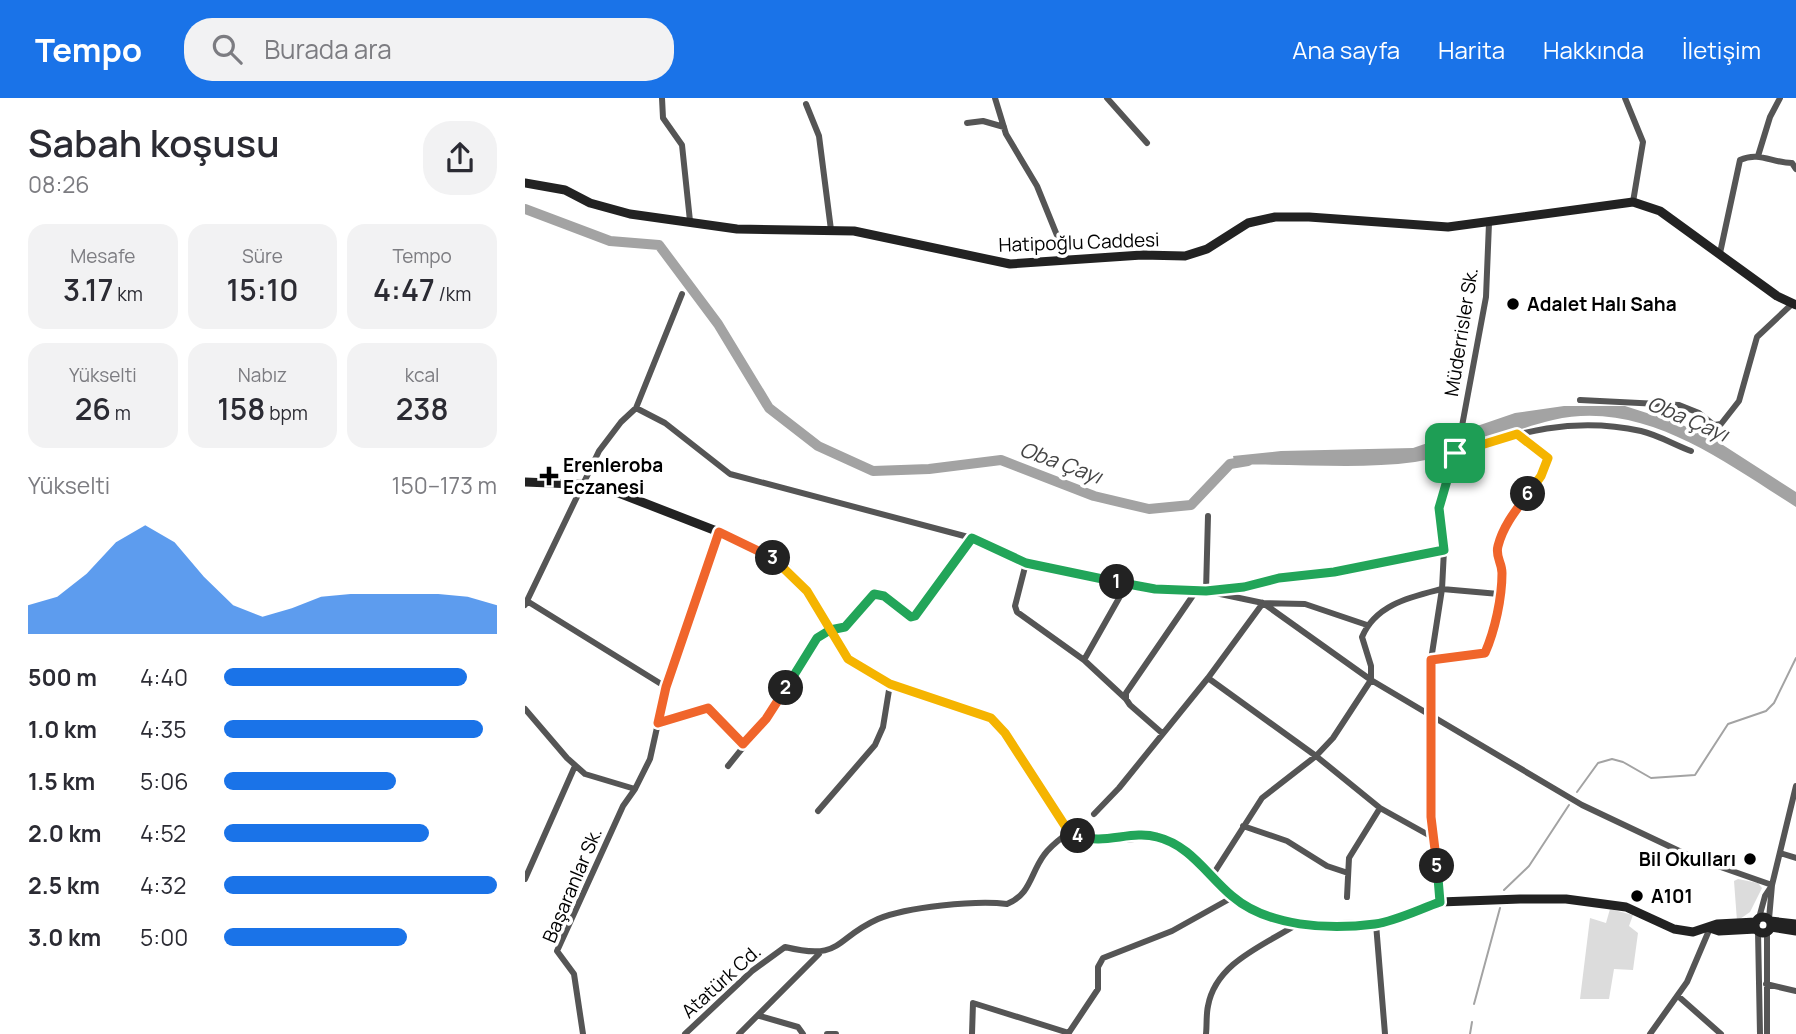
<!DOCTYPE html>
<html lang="tr">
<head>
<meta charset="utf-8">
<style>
  :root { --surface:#fff; --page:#f2f2f3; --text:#2b2b33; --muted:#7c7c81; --accent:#1a73e8 }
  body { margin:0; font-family:Manrope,sans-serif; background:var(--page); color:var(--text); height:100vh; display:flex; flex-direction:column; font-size:26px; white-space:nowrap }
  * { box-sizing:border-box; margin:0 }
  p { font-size:23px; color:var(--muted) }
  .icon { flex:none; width:38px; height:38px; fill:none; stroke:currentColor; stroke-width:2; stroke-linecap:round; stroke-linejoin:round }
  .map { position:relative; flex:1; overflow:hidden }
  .panel { display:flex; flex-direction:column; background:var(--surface); width:525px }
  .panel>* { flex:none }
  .pin { position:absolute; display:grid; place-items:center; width:60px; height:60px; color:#fff; margin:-30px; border-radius:14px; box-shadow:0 4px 10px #0006 }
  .km { position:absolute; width:35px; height:35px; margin:-18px; border-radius:50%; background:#222; color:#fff; font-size:19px; line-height:35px; text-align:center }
  .round { display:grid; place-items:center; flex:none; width:74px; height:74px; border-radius:28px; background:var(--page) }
  .summary { display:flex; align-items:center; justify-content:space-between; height:119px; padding:0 28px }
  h1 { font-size:38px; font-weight:600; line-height:52px }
  .figures { display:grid; grid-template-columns:repeat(3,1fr); gap:10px; height:119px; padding:7px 28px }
  .figures div { display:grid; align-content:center; border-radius:18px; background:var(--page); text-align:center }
  .figures b { font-size:30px; font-weight:600 }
  .figures small { font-size:19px; font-weight:400 }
  .figures p { font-size:19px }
  .chart { height:196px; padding:14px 28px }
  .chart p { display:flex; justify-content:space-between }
  .chart svg { width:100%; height:126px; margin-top:7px; fill:var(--accent); opacity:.7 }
  ul { padding:0 28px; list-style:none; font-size:23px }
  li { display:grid; grid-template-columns:112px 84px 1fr; align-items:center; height:52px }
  li i { height:18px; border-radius:9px; background:var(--accent) }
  header { display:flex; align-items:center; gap:42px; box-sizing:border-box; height:98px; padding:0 35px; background:var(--accent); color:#fff }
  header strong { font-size:33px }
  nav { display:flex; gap:38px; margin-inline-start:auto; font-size:24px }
  .search { width:490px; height:63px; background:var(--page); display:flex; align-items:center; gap:18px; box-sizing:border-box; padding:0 24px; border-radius:28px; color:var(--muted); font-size:26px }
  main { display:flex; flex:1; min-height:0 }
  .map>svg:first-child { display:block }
</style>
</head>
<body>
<header>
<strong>Tempo</strong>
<div class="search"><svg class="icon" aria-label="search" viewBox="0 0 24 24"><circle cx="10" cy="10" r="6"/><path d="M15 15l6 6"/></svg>Burada ara</div>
<nav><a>Ana sayfa</a><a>Harita</a><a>Hakkında</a><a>İletişim</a></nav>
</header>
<main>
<section class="panel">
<div class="summary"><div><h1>Sabah koşusu</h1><p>08:26</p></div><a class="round"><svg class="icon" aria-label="share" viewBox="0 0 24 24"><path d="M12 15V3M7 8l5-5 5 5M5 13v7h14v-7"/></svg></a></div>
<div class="figures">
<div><p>Mesafe</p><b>3.17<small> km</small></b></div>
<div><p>Süre</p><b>15:10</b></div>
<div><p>Tempo</p><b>4:47<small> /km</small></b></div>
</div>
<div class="figures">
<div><p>Yükselti</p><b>26<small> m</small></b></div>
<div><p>Nabız</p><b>158<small> bpm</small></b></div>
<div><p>kcal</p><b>238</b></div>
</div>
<div class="chart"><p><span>Yükselti</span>150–173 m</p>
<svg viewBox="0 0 160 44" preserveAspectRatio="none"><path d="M0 44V34L10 31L20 23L30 12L40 6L50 12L60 24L70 34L80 38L90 35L100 31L110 30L120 30L130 30L140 30L150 31L160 34V44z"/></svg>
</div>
<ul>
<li><b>500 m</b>4:40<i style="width:89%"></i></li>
<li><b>1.0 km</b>4:35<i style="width:95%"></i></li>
<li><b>1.5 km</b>5:06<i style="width:63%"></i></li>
<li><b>2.0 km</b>4:52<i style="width:75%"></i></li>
<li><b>2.5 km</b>4:32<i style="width:100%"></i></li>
<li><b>3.0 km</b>5:00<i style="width:67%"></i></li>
</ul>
</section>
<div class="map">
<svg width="1271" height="936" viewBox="0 0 1271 936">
  <rect width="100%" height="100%" fill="#fff"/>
  <path fill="#dcdcdc" d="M1213 781 1233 785 1237 790 1225 814 1212 823 1209 783Z
    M1085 811 1108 817 1104 828 1113 835 1108 872 1089 871 1084 901H1055L1065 820 1081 825Z"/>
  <path fill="#a3a3a3" d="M1039 308H1100L1150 324 1184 338 1271 394V409C1199 364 1119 301 1028 322 984 332 933 357 890 364 832 372 769 365 710 367L708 358 756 353 888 350 990 315Z"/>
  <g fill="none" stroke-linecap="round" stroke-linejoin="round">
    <path stroke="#a3a3a3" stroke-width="2" d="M1052 694 1073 665 1087 661 1098 664 1126 680 1170 677 1203 626 1241 613 1249 605 1271 560
      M979 792 1004 768 1044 707
      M949 906 975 810
      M945 936 947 924"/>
    <path stroke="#a3a3a3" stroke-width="10" d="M0 111 85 143 134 147 193 226 244 310 293 348 348 373 404 371 476 362 569 398 624 411 666 407 705 366 723 363"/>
    <path stroke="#555" stroke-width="6" d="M137 0 138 20 157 47 165 123
      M470 0 481 36 512 88 542 162
      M582 0 622 45
      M1100 0 1118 44 1108 104
      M281 6 294 38 306 132
      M442 25 458 23 479 29
      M1233 58 1245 19 1255 0
      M1195 155 1215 62C1234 53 1247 65 1267 65L1271 71
      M1055 302 1154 307 1174 315 1189 327 1196 326 1214 303 1232 239 1267 206
      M111 310 157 196
      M930 355C995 334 1048 318 1116 333 1133 337 1150 347 1166 353
      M683 418 681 493C707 490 731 483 757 479 811 472 865 464 919 452
      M501 465 490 508 492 514 559 562
      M2 503 141 589
      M0 507 74 353 96 324 111 310 140 325 205 376 447 440 501 465 630 491 681 493 738 505 780 506 842 527
      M906 562 955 558 960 555 964 547C969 524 977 500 977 477 978 465 970 458 974 445 985 413 1011 391 1023 360L992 336
      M683 580 791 658 855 710 909 740
      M601 601 559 562 602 486
      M0 611 42 660 60 676 110 691 125 661 141 589 194 434
      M133 625 183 610 218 646
      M637 635 605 607 601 601V595L671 493
      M203 668 241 621 292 540 305 532 320 529 349 496 359 498 386 519 390 518 447 440
      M293 713 350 647 358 629 365 586
      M569 716 594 690 683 580 738 505 846 582 1057 707 1167 759 1247 787
      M718 728 762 743 802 768 823 775
      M1255 755 1271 760
      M687 778 737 700 791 658 808 640 846 582V568L837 539C851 506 886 499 917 491L919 452 913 410 937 328 961 199 964 125
      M0 781 50 668
      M822 799 824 760 855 710
      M915 804 906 718V562L917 491 974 496
      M1234 820 1240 798 1246 789
      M1244 821 1247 787 1271 688
      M851 826 860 936
      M1233 833 1235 936
      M1241 886 1271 893
      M1153 898 1196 936
      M235 918 273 929 278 936
      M58 936 49 876 32 853 98 708 110 691
      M160 936 227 873 260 849C318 863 308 841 353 821 381 809 452 802 482 806 506 796 505 776 519 757 525 748 535 741 544 734
      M214 936 294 856
      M302 936H311
      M447 936 448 905 544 935
      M543 936 573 891V869L578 860 647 833 708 799
      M681 936C682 927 681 917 683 908 691 864 740 847 774 825
      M1125 936 1162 884 1185 830
      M1242 936V834"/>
    <path stroke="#222" stroke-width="9" d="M0 85 40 92 65 105 105 116 212 131 329 133 485 166 617 157 660 158 682 151 723 125 750 119H784L923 129 1108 104 1135 113 1252 198 1271 207
      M0 384 73 387 194 434 255 463 282 493 323 561 365 586 466 620 480 635 544 734 556 740 574 742 630 738 657 749 708 799 740 818 782 827 851 826 915 804 995 801H1041L1101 809 1149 831 1168 834 1192 826 1231 824
      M1230 827a8 8 0 1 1 16 0a8 8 0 1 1-16 0Z
      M1245 823 1271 826
      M1246 829 1271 833
      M1185 830 1194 833 1231 831"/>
  </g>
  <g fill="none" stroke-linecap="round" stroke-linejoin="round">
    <defs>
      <path id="split-1" d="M592 484 630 491 681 493 719 489 754 480 809 474 919 452 914 410 930 355"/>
      <path id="split-2" d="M261 590 292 540 305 532 320 529 349 496 359 498 386 519 390 518 447 440 501 465 592 484"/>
      <path id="split-3" d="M248 460 194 434 141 589 133 625 183 610 218 646 241 621 261 590"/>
      <path id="split-4" d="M248 460 282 493 323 561 365 586 466 620 480 635 544 734 553 738"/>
      <path id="split-5" d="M553 738C579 747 607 732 632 739 665 747 682 777 707 798 743 829 804 832 850 826 871 823 895 811 915 804L912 768"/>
      <path id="split-6" d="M912 768 906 719V562L960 555C970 532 977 500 977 475 977 464 970 459 973 448 978 428 991 412 1003 396"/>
      <path id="split-7" d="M930 355 992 336 1023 360 1016 378 1003 396"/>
    </defs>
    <use href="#split-1" stroke="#fff" stroke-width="14"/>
    <use href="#split-2" stroke="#fff" stroke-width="14"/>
    <use href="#split-3" stroke="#fff" stroke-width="14"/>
    <use href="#split-4" stroke="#fff" stroke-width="14"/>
    <use href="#split-5" stroke="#fff" stroke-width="14"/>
    <use href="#split-6" stroke="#fff" stroke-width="14"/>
    <use href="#split-7" stroke="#fff" stroke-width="14"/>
    <use href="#split-1" stroke="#22a559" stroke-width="9"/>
    <use href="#split-2" stroke="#22a559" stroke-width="9"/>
    <use href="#split-3" stroke="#f0652b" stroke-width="9"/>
    <use href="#split-4" stroke="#f5b400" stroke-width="9"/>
    <use href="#split-5" stroke="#22a559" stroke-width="9"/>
    <use href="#split-6" stroke="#f0652b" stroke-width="9"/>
    <use href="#split-7" stroke="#f5b400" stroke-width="9"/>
  </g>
  <g fill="#000" stroke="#fff" stroke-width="2.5">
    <circle cx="988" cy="206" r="7"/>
    <path d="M20.5 367.5h7v7h7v7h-7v7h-7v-7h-7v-7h7z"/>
    <circle cx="1225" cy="761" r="7"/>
    <circle cx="1112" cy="798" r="7"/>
  </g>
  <g text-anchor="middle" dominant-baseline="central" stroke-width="7" stroke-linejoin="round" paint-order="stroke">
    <g font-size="19" fill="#000" stroke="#fff">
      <text transform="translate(554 144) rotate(-2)">Hatipoğlu Caddesi</text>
      <text transform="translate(936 234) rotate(-81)">Müderrisler Sk.</text>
      <text transform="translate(47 787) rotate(-67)">Başaranlar Sk.</text>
      <text transform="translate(196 883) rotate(-42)">Atatürk Cd.</text>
    </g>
    <g font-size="19" font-weight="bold" fill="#000" stroke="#fff" text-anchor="start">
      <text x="1002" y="206">Adalet Halı Saha</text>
      <text x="38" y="367">Erenleroba<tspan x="38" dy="22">Eczanesi</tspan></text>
      <text x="1211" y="761" text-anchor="end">Bil Okulları</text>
      <text x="1126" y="798">A101</text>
    </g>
    <g font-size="21" font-style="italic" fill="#444" stroke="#fff">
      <text transform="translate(1163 320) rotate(23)">Oba Çayı</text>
      <text transform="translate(536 364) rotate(20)">Oba Çayı</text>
    </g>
  </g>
</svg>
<div class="pin" style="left:930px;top:355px;background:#1e9e55"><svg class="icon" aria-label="arrive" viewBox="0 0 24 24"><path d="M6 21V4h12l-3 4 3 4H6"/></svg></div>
<b class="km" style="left:592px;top:484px">1</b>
<b class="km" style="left:261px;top:590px">2</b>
<b class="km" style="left:248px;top:460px">3</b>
<b class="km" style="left:553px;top:738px">4</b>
<b class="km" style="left:912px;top:768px">5</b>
<b class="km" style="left:1003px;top:396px">6</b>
</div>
</main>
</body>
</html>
